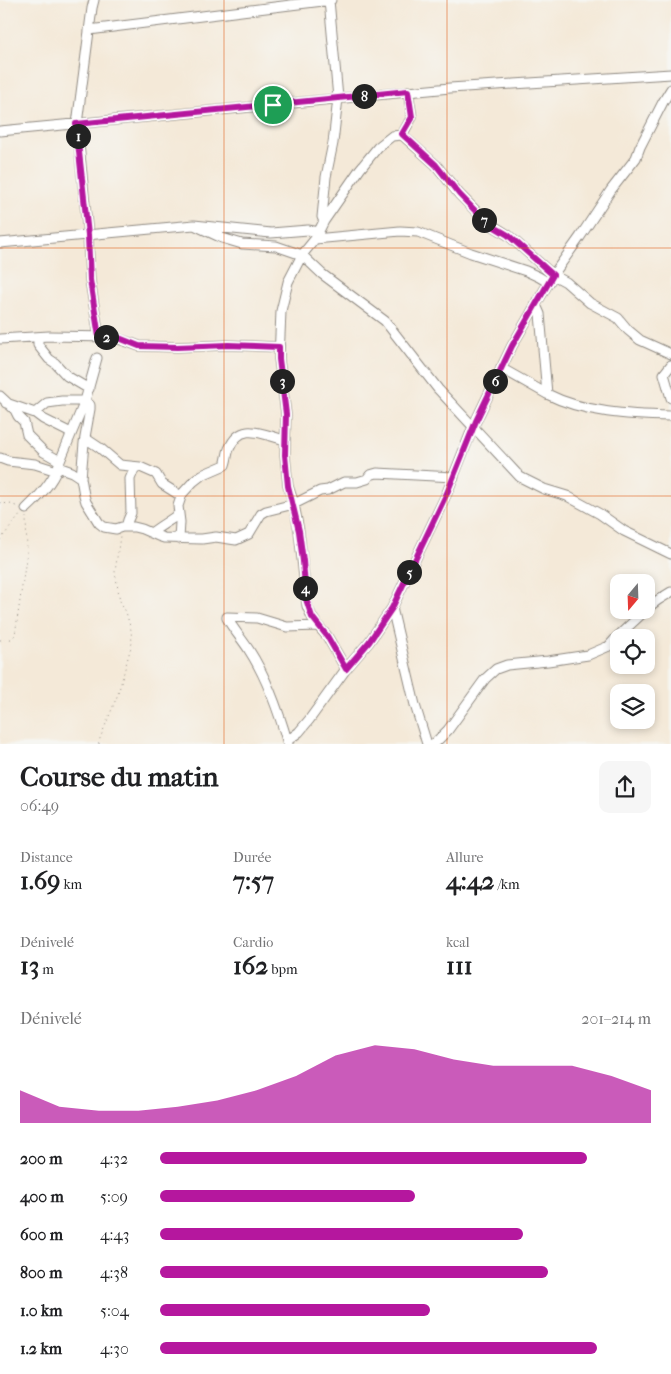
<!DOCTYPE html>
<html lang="fr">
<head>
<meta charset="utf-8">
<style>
  :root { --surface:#fff; --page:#f6f6f6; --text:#202124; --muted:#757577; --accent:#b5179e }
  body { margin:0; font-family:"IM FELL French Canon",serif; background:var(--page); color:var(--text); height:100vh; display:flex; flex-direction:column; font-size:19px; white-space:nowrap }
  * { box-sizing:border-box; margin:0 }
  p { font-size:16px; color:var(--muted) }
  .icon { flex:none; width:28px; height:28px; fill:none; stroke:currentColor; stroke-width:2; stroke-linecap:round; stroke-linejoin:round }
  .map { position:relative; height:744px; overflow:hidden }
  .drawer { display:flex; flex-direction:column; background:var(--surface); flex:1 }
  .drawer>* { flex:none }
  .needle { width:32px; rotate:199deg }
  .controls { position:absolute; left:610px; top:574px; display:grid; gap:10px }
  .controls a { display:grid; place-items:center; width:45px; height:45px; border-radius:10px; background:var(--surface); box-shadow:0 2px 8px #0003; font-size:25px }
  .pin { position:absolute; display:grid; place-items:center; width:42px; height:42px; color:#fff; margin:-21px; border:2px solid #fff; border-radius:50%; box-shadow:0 1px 5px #0007 }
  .km { position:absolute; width:25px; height:25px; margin:-12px; border-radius:50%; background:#222; color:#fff; font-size:14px; line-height:25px; text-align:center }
  .round { display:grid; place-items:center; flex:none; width:52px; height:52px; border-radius:10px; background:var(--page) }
  .headline { display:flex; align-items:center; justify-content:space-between; height:85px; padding:0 20px }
  h1 { font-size:28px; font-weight:700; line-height:38px }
  .figures { display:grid; grid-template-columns:repeat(3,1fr); gap:8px; height:85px; padding:5px 20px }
  .figures div { display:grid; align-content:center }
  .figures b { font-size:25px; font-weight:700 }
  .figures small { font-size:14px; font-weight:400 }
  .figures p { font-size:14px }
  .chart { height:140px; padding:10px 20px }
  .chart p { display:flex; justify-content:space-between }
  .chart svg { width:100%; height:90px; margin-top:5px; fill:var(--accent); opacity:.7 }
  ul { padding:0 20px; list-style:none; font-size:16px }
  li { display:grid; grid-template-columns:80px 60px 1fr; align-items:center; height:38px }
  li i { height:12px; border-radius:6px; background:var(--accent) }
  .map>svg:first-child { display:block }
</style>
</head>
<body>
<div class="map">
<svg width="671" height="744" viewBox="0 0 671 744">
  <rect width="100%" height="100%" fill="#f6f6f2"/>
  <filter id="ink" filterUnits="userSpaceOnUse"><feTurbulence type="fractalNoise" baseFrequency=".02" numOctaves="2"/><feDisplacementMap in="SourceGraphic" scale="10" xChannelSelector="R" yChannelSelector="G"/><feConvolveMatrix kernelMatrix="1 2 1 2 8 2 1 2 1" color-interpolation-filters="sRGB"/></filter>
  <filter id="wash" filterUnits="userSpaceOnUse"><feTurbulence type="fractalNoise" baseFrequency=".0096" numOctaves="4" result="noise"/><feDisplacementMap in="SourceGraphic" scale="20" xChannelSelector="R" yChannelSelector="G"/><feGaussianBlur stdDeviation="1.12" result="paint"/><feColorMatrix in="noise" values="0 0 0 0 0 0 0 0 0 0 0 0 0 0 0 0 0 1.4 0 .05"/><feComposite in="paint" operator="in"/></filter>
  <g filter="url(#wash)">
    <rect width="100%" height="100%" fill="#f4e9d8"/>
  </g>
  <g filter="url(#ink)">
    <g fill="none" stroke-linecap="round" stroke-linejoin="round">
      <defs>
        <path id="minor" d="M94 0 92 8 77 124 88 235 90 280 99 337
          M89 30 331 0
          M0 131 450 88 671 74
          M402 135 412 117 408 91
          M324 221 322 217 326 177 333 143 338 98 329 0
          M194 225 222 238 242 244 276 246 302 255 322 274 385 321 438 389 520 477 544 489 567 496 600 514 624 531 671 554
          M315 239 400 231 418 232 471 253 526 271 539 277 549 283
          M0 243 194 225 271 233 308 230 319 232
          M536 305 540 314 547 394C584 413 630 415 671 416
          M38 337V345L49 359 55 363 67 376 89 389
          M0 339 49 336 112 337 131 343 139 346 177 347 228 345 279 347
          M671 365 664 374 671 398
          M501 368 547 394
          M0 396 15 410 18 416 24 422 27 435 44 452 60 461
          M6 403 35 413 47 403 62 401H85L90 405V409L84 443 81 478 84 495 86 502 99 523 104 527 116 529 122 527H134L142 529 158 536 164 538 202 539 216 537 236 540 249 534 261 514 266 511 294 504 320 491 328 490 344 482H357L367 479 370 475 377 473 454 477
          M35 413 43 419 71 433
          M85 438 100 448 120 465 140 467 156 474 162 484 181 496
          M0 458 8 461 35 464 57 471
          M58 467 72 472 81 478
          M26 509C40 496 55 480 60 461L85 401 97 358
          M126 527 128 520 131 513 130 479 135 467
          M151 533C160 526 169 521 179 514
          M179 539 180 522 178 506 182 494 193 482 202 475 225 465C227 460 227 454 229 449 241 420 263 435 285 440
          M392 608 415 705 427 744
          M646 609 658 600 671 592
          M318 626 327 636 346 669
          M287 741 299 732 309 720 346 669 369 642 392 608 447 493 473 427 512 346 553 275 580 237 611 190 636 158 640 147 663 102 671 89
          M288 744C279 712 267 678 249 650 242 639 233 629 227 618V617L257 618 287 627 318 626 312 617 307 606 299 531 294 504 288 486 285 455 286 414 279 359 281 311 288 282 302 255 315 239 324 221 360 169 378 147 392 136 402 135 436 165 459 194 487 222 508 235 553 275 566 282 590 303 618 318 628 330 640 340 671 354
          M434 744 448 730 485 679 496 669 507 665 548 661 588 655 609 646 617 637 646 610"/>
      </defs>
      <use href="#minor" stroke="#908a82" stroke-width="11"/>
      <path stroke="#908a82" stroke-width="1" stroke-dasharray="1 4" stroke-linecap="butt" d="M0 503 10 504 19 507
        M0 540 21 514
        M0 640 11 639 15 635 27 552 26 517
        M99 744V741L118 694 132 643 131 630 126 612 120 601 115 572 120 536"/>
      <use href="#minor" stroke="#fff" stroke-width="9"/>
    </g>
  </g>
  <g fill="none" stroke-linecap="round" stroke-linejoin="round" filter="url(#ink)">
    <defs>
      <path id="route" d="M408 91 412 117 402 134 436 165 459 194 486 222 508 235 553 275 512 346 476 421 447 493 392 608 369 642 346 669 327 636 312 617 306 599 303 561 299 531 288 486 285 455 286 414 279 359V347L228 345 177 347 139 346 119 338 112 337H99L90 280 88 235 76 124Z"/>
    </defs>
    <use href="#route" stroke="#fff" stroke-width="10"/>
    <use href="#route" stroke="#b5179e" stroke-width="6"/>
  </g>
  <path fill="none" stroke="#df570e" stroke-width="1" stroke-opacity="0.55" d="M224 0V744M447 0V744M0 248H671M0 496H671"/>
</svg>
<div class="controls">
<a><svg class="needle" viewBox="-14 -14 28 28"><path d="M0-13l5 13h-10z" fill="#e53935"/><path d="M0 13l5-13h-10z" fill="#757577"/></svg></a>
<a><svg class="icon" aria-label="locate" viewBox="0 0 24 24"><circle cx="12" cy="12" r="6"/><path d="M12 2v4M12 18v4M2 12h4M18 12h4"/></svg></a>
<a><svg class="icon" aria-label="layers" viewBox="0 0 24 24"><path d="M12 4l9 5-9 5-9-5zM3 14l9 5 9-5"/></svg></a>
</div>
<div class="pin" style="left:273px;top:105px;background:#1e9e55"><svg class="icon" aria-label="arrive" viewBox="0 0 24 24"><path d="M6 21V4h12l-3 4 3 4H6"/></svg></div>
<b class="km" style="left:78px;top:136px">1</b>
<b class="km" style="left:106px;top:337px">2</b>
<b class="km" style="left:282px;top:381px">3</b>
<b class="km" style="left:305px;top:588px">4</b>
<b class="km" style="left:409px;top:572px">5</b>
<b class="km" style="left:495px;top:381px">6</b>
<b class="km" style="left:484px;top:220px">7</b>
<b class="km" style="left:364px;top:96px">8</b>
</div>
<section class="drawer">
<div class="headline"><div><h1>Course du matin</h1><p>06:49</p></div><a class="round"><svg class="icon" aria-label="share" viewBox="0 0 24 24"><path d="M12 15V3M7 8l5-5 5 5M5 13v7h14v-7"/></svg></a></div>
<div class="figures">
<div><p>Distance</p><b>1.69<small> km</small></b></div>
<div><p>Durée</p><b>7:57</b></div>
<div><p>Allure</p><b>4:42<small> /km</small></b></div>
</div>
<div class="figures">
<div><p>Dénivelé</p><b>13<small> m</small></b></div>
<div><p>Cardio</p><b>162<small> bpm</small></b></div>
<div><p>kcal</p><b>111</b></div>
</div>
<div class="chart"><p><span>Dénivelé</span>201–214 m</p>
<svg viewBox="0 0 160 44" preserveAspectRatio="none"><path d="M0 44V28L10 36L20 38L30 38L40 36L50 33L60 28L70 21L80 11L90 6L100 8L110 13L120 16L130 16L140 16L150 21L160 28V44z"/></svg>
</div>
<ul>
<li><b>200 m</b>4:32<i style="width:87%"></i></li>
<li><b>400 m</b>5:09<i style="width:52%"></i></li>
<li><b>600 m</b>4:43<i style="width:74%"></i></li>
<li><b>800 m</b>4:38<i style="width:79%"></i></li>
<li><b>1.0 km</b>5:04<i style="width:55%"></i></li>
<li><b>1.2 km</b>4:30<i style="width:89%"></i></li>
</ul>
</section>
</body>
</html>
